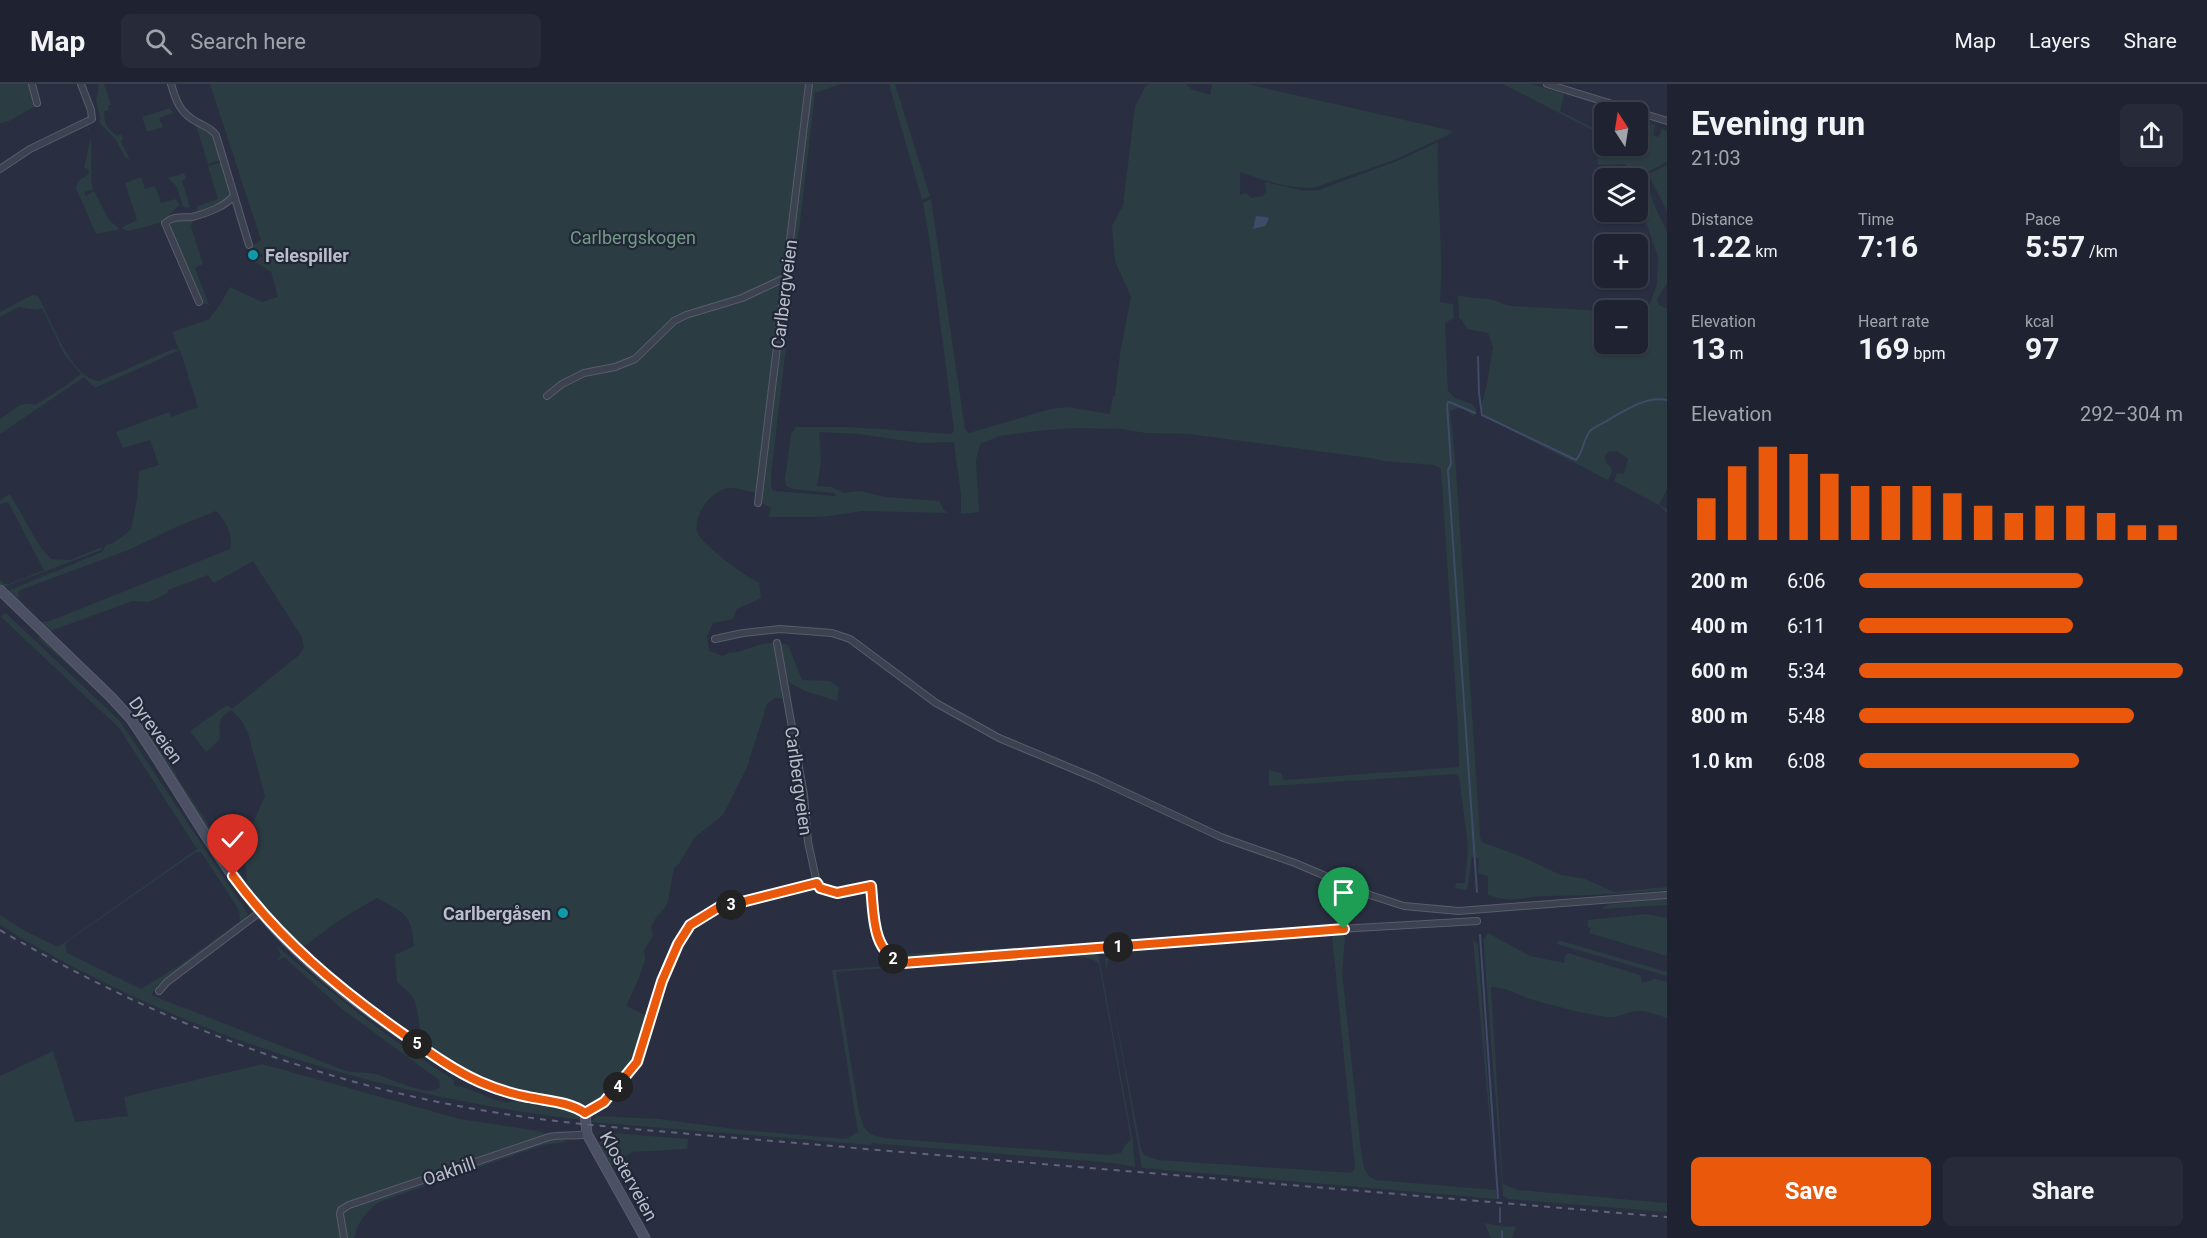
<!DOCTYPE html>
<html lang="en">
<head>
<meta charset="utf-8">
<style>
  :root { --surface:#1f2331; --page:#272b39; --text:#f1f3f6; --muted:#a1a4ab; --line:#3c404d; --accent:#ea580c }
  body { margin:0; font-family:Roboto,sans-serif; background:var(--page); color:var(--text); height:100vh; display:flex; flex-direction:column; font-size:22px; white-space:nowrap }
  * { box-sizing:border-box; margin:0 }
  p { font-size:20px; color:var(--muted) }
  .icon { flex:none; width:33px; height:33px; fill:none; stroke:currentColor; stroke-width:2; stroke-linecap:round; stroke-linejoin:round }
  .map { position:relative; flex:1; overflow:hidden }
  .side { display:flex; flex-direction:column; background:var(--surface); width:540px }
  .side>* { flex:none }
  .needle { width:39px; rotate:348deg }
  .tools { position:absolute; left:1594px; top:18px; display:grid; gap:12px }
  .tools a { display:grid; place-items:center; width:54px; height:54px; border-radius:9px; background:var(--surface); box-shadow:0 2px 4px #0004,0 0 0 2px var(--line); font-size:30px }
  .pin { position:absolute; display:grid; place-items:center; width:51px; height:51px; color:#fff; margin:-62px -26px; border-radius:50% 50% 50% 0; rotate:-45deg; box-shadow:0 0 6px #0007 }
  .pin .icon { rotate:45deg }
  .km { position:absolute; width:30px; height:30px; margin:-15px; border-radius:50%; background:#222; color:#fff; font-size:16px; line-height:30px; text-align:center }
  .round { display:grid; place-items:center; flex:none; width:63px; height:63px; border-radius:9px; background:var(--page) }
  .headline { display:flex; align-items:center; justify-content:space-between; height:102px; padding:0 24px }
  h1 { font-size:33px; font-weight:700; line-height:45px }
  .stats { display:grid; grid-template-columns:repeat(3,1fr); gap:9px; height:102px; padding:6px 24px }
  .stats div { display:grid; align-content:center }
  .stats b { font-size:30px; font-weight:700 }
  .stats small { font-size:16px; font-weight:400 }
  .stats p { font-size:16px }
  .chart { height:168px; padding:12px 24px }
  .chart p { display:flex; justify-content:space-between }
  .chart svg { width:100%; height:108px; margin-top:6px; stroke:var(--accent); stroke-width:6 }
  .action { display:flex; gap:12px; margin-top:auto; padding:12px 24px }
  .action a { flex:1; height:69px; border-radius:9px; background:var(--accent); color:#fff; font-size:24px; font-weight:700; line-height:69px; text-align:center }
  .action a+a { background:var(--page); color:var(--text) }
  ul { padding:0 24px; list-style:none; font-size:20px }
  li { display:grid; grid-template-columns:96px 72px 1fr; align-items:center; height:45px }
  li i { height:15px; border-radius:8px; background:var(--accent) }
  header { display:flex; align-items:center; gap:36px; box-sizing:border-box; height:84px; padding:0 30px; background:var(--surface); border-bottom:2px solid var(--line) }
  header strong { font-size:28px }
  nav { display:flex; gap:33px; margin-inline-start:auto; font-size:21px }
  .search { width:420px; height:54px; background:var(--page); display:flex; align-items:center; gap:15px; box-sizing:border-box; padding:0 21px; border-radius:9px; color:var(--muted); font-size:22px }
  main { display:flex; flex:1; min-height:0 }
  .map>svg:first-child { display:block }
</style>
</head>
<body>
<header>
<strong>Map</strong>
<div class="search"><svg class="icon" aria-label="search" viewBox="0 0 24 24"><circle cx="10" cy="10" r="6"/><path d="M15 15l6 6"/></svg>Search here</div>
<nav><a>Map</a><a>Layers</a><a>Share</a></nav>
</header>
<main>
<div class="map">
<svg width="1667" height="1154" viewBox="0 0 1667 1154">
  <rect width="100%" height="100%" fill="#292f41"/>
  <path fill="#2b3c42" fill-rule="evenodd" d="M0 0H31L37 21 9 37 0 39Z
    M99 0H104L111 21 108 22 109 26 104 27C105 43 106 41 117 52L121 50 123 55 121 56C122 62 127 68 130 76L125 73 115 55 99 38 100 34 96 16Z
    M210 0H805L756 409C746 407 734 402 724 405 709 410 691 434 698 450 706 464 744 491 759 499L761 514 737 525 733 535 713 539 707 552 709 567 723 572C732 566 733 570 741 567 760 561 767 556 788 561L802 596 830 597 839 604 837 617 805 607 790 599 786 590 780 591 782 615 775 614 767 620 747 683 723 731 694 754 679 780 674 784 668 817 664 825 656 834 651 843 653 852 644 866 645 876 638 896 626 922 650 933 637 974 604 1015 592 1022 494 1001 461 984 426 961C415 947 422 925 411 911 407 906 401 902 397 898L395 871 414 862C412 830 403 828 377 814L338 837 302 864 261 823 241 796 136 637V634L139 633 161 662 179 696 246 798 247 793 243 762 265 712 248 649 242 637 231 626C216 636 220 639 220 655L206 668 190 647 227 621 232 625 299 571 304 563 302 553 253 477 214 499 208 491 168 506 167 509 149 518 133 517 50 547 79 576 8 509 10 506 102 468 106 461 113 459 131 446 137 415 139 387 159 381 150 356 123 364 116 348 169 328 171 333 198 323 180 266 95 304 84 293 0 350V335C13 328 18 316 35 321L67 301 81 290 64 270 42 224 36 226 19 223 0 233V228L32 211 38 212C50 233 71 295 99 297L173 265 179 266 172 248 208 236 219 222 230 203 262 218 278 213 271 188 251 175 263 173 262 170 250 173 252 162 261 156ZM216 427C225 435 234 453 230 465L50 537 40 538 19 515 18 508 23 505 131 465 176 443Z
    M812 0H841L815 9 795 182 789 183Z
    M889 0H895L930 112 922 116Z
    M1149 0H1186L1191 5 1210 11 1212 0H1247L1453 47 1448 51 1392 77 1316 103C1290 106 1264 96 1240 88V111L1246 109 1251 114 1263 112 1266 108 1265 98 1305 107 1319 106 1402 75 1438 58C1436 111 1444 165 1440 218L1453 220 1454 234 1445 239 1448 307 1455 314 1472 320 1477 327 1473 332 1464 325 1457 324 1450 327 1456 385 1480 753 1482 758 1520 772 1561 791 1585 795 1614 808 1667 803V806C1627 809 1587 812 1547 812 1523 812 1515 820 1488 811V792L1478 789 1479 775 1472 773 1467 806 1455 804 1456 799H1465L1468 762 1459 693 1456 690 1269 702V686L1281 689 1284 696 1459 683 1458 644 1441 385 1434 381 1383 377 1370 374 1189 350 1146 349 1120 345 1073 344 1037 347 1000 352 980 360 976 376 979 428 961 430V411L954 358 920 359 859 350 819 348 821 377 817 402 832 403 844 409 860 407 885 413 939 417 944 426 948 429 863 427 822 433H769L771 424 762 419 790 189 795 187 771 391V401L773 407 836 412 834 409 793 405 786 402 785 395 791 350 796 343H849L952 350 954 345 929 153 923 119 931 115 965 345 969 349 1051 325 1067 323 1110 330 1113 312H1115L1120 270 1131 213 1115 177 1112 142 1123 121 1135 23 1145 3Z
    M1503 0H1532L1564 10 1560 27 1605 50V62H1621L1622 64 1623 62H1638V32L1649 36 1650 40 1655 41 1653 51 1659 53 1662 44 1667 48V78L1646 89 1645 91 1654 120 1667 148V199L1657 216 1659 221 1667 225V405L1659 421 1667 425V429L1659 421 1614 397 1617 389 1624 390 1628 375 1617 367H1609L1605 373 1606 379 1611 383 1612 388 1608 396 1485 333 1481 323 1487 300 1493 264 1488 249 1467 245 1462 236 1459 234 1458 211C1469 215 1481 213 1492 216 1499 217 1504 221 1511 222L1605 227V260H1638V228H1647L1657 200 1658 173 1638 115V94H1631L1625 80 1598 81 1596 48Z
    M170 24 173 29 159 34 163 43 147 48 142 33Z
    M86 40C96 51 88 87 93 106L84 108 86 112 94 107 109 136 119 144 117 146 96 150 76 104 78 97 89 90 88 85 84 84 91 52Z
    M196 41C214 45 216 61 221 76L208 80Z
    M222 78 228 97 229 112 222 118 196 129 198 122 218 115 208 82Z
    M1667 81V127L1648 90Z
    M184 89 186 94 182 97 190 123 189 124 183 123 177 103 168 94Z
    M141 93 145 105 155 102 161 119 176 115 179 121 163 138 128 147 121 144 137 136 125 99Z
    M175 135H193L191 143 203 180 195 184 209 221 202 219 169 144Z
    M10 410 39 461 51 475 70 476 102 463 101 466 4 503 0 500V495L4 500H9L44 486 8 418 0 420V416Z
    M6 529 120 637 248 830 244 837 158 901 151 911 346 987C355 989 366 988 375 990 389 993 429 1015 440 1003L439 996 342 925 284 873 276 877 281 871 277 862C334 912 391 956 454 996V1002C471 1003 486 1014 503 1018 511 1020 514 1016 521 1016 534 1015 577 1024 583 1036 378 1012 176 950 0 841V831L25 847 58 863 197 765 119 644 0 532ZM196 768H201L239 826 240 837 180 881 141 905 67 869 65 861 68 857Z
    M40 552 105 612 126 634 123 635 93 604 38 554Z
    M130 639 250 822V825L235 806 128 641Z
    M1667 815V821L1601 825 1610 820Z
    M1646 830 1667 834V872L1589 849 1591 844 1588 843V836Z
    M1341 842 1120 861H1104L1103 858Z
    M1343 849 1345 854 1342 887 1361 1067C1364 1080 1363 1091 1376 1096L1496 1106 1497 1115 1142 1084 1105 875 1111 871 1132 865ZM1332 851 1355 1084 1352 1089 1158 1076 1144 1071 1141 1065 1107 887V879L1109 874 1121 869 1147 865Z
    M1488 849 1530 872 1564 879 1565 872 1568 869 1640 891 1642 899 1655 895 1667 898V934C1656 931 1642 924 1631 928 1622 930 1618 934 1608 933 1584 930 1545 920 1522 912 1511 907 1502 903 1491 903L1503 1100 1517 1106 1667 1119V1128L1508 1115 1503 1112 1484 865V855Z
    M1473 855 1478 861 1495 1094Z
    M1558 856 1667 888V892L1557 860Z
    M1094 858 1096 861 1034 866 1036 863Z
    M1029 863 1025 867 903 876 895 873 900 870Z
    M1061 869 1085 871 1096 869 1099 873 1133 1058 1135 1083 1112 1079 871 1059V1061L591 1038 596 1032 659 1035 742 1046 846 1055 858 1048 832 886ZM1073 872 1092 875 1099 880 1131 1056 1125 1061 1121 1069 1109 1071 894 1055C871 1052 865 1052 859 1028L836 888 1026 873Z
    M53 967 75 1038 128 1032 124 1013 262 980 460 1035 539 1047 568 1058 543 1061 379 1118C365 1128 358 1138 354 1154H0V992Z
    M611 1049 688 1055 687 1065 632 1068 611 1081 598 1060Z
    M1484 1139 1506 1143 1516 1142 1512 1154H1491Z"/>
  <path fill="#404a69" d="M1256 132 1267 133 1269 135 1265 142 1253 145Z"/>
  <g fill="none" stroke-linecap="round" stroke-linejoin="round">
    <path stroke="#404a69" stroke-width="2" d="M1478 273 1479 309 1482 331 1576 376C1583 369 1583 356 1590 347 1595 342 1604 339 1610 335 1627 325 1647 312 1667 316
      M1475 329 1452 319 1448 318 1447 321 1451 380 1448 386 1477 808
      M1480 851 1498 1114
      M1500 1124V1138
      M1502 1147V1154"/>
    <defs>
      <path id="street" d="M32 0 37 19
        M171 0C176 17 180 29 197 38 204 42 211 44 216 51L234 111C227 122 205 130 192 133 181 134 175 131 165 139L199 218
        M1547 0 1667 37
        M0 85 30 65 92 35 91 26 81 0
        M234 111 249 161
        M547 312 562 300 584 289 615 283 635 275 674 237 686 231 742 214 785 194
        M758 419 809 0
        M715 555 743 549 780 545 832 549 850 555 936 619 999 654 1097 695 1221 753 1295 779 1370 811 1404 822 1459 827 1667 811
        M777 559 804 711 808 758 817 799 820 804 837 809 871 802C874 829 871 868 903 879L1339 845 1477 837
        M159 907 167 898 260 828
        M585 1029 604 1018 637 978 662 897 678 860 690 841 724 820 730 821 817 799
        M344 1154 340 1130 341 1126 349 1121 549 1053C562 1050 574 1053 587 1050"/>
      <path id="secondary" d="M0 506 111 613 131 635C173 695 208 762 254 820 305 885 383 940 453 984 472 996 493 1005 515 1010 537 1016 567 1015 585 1029L587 1050 645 1154"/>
    </defs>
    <use href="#street" stroke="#585d6c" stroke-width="8"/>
    <use href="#secondary" stroke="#585d6c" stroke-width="11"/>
    <use href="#street" stroke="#3d4251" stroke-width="6"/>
    <use href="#secondary" stroke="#4b5064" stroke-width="9"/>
    <path stroke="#5f6578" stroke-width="2" stroke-dasharray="6 6" stroke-linecap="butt" d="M0 846C143 930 300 993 464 1023 543 1038 622 1044 702 1051L1667 1133"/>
  </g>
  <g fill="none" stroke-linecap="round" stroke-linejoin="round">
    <defs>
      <path id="route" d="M233 792C280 856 339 905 403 950 427 967 453 986 480 998 496 1005 512 1010 528 1013 547 1017 570 1018 585 1029L604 1018 637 978 662 897 678 860 690 841 724 820 730 821 817 799 820 804 837 809 871 802C874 829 871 868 903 879L1344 845"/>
    </defs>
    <use href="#route" stroke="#fff" stroke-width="12"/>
    <use href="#route" stroke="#ea580c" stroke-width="8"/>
  </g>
  <g fill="#0f9aa8" stroke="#212737" stroke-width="2">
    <circle cx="253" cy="171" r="6"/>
    <circle cx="563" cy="829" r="6"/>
  </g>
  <g text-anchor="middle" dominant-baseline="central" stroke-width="4.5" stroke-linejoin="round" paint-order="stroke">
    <g font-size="18" fill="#739b83" stroke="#212737">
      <text x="633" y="153">Carlbergskogen</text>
    </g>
    <g font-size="18" font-weight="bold" fill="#babecb" stroke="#212737" text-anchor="start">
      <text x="265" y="171">Felespiller</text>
      <text x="551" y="829" text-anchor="end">Carlbergåsen</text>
    </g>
    <g font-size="18" fill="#babecb" stroke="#212737">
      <text transform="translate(784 210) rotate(-83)">Carlbergveien</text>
      <text transform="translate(156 646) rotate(54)">Dyreveien</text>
      <text transform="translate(799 697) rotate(82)">Carlbergveien</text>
      <text transform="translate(449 1087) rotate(-19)">Oakhill</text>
      <text transform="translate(629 1092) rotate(61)">Klosterveien</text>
    </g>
  </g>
</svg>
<div class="tools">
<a><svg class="needle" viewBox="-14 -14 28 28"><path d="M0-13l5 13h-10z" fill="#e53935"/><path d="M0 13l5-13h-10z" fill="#a1a4ab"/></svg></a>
<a><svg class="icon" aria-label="layers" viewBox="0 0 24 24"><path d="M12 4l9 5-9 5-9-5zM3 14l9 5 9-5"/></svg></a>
<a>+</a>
<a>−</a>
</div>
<div class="pin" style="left:1344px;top:845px;background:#1e9e55"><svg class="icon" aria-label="arrive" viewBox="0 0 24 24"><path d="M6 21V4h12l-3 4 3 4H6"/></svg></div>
<div class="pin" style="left:233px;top:792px;background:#d93025"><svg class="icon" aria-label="check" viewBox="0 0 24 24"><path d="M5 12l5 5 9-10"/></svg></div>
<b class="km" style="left:1118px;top:863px">1</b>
<b class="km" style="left:893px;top:875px">2</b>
<b class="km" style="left:731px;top:821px">3</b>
<b class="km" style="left:618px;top:1003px">4</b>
<b class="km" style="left:417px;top:960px">5</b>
</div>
<section class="side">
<div class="headline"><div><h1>Evening run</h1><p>21:03</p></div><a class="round"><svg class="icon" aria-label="share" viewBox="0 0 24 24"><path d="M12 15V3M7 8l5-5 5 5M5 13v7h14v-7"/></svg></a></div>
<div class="stats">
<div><p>Distance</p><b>1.22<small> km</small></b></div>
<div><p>Time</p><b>7:16</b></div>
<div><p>Pace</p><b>5:57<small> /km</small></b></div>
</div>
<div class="stats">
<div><p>Elevation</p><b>13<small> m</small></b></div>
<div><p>Heart rate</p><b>169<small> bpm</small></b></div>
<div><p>kcal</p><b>97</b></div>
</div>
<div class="chart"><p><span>Elevation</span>292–304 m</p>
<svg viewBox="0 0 160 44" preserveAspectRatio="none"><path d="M5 44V27M15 44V14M25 44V6M35 44V9M45 44V17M55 44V22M65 44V22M75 44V22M85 44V25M95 44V30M105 44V33M115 44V30M125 44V30M135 44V33M145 44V38M155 44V38"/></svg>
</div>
<ul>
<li><b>200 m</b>6:06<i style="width:69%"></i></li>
<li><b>400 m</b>6:11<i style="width:66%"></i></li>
<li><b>600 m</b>5:34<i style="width:100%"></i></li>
<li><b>800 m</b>5:48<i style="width:85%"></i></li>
<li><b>1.0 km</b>6:08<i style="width:68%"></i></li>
</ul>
<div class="action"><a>Save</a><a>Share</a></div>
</section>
</main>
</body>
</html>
